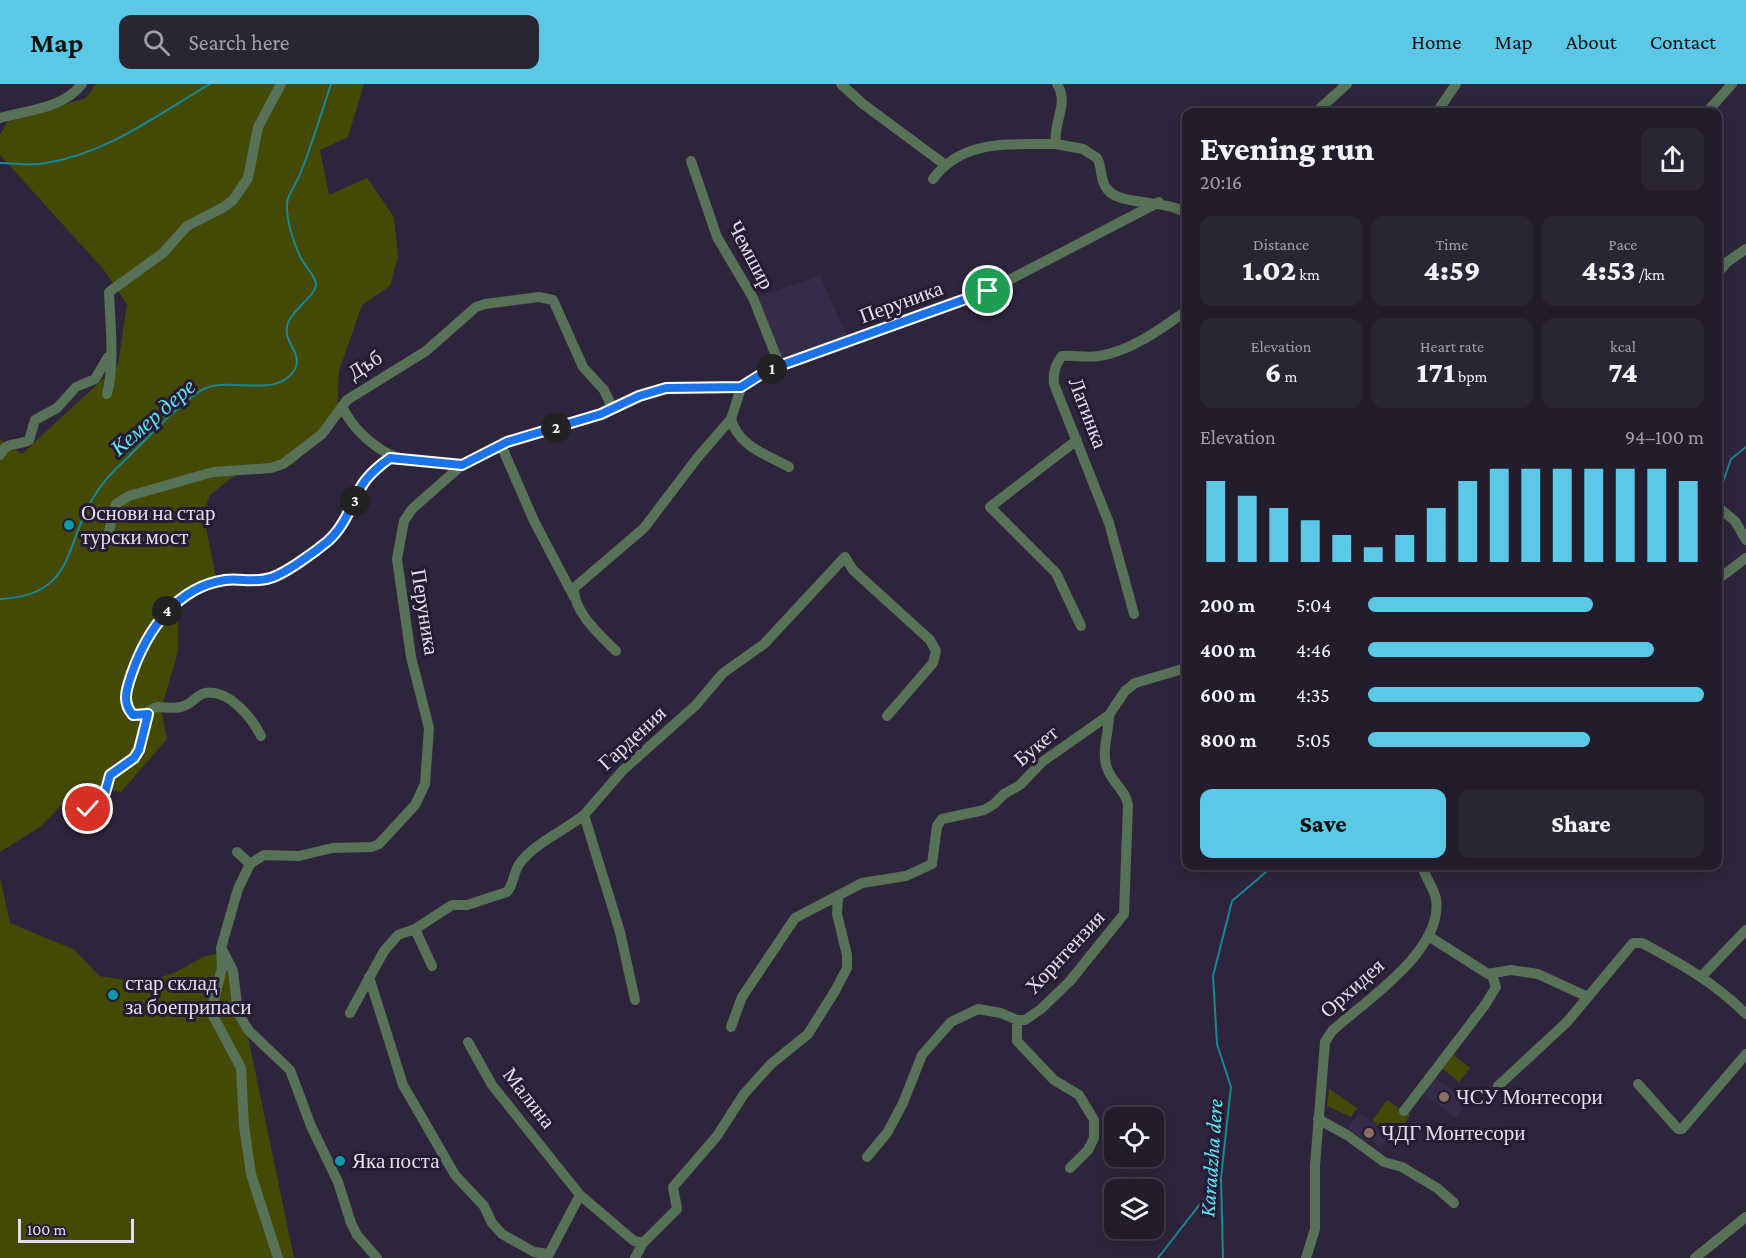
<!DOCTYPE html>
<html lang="en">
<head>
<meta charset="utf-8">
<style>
  :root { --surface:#221c2d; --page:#2a2535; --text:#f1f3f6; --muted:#a2a1aa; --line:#3f3a49; --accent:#5bc8e6 }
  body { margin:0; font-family:"Crimson Pro",serif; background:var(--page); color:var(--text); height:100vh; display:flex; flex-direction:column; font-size:22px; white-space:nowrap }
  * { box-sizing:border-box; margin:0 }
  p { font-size:20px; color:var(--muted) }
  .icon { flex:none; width:33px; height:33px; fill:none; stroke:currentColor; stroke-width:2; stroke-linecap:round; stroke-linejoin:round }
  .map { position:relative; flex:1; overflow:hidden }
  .side { position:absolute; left:1182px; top:24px; width:540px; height:762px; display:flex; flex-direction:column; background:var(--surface); border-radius:12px; box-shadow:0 3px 15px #0003,0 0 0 2px var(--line) }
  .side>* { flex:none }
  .buttons { position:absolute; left:1104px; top:1023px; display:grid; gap:12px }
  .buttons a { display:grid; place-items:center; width:60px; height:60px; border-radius:12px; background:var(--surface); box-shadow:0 3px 15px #0003,0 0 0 2px var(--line); font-size:30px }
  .scale { position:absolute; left:18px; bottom:15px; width:116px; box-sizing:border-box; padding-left:6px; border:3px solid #e4dfef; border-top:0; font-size:16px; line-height:21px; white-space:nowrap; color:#e4dfef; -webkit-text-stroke:4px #241c32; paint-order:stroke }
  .pin { position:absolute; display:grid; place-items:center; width:51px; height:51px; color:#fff; margin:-26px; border:3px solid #fff; border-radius:50%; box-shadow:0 2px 6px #0007 }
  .km { position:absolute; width:30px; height:30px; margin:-15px; border-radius:50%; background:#222; color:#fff; font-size:16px; line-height:30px; text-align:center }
  .round { display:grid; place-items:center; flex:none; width:63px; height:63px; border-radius:12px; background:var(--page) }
  .summary { display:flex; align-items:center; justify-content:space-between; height:102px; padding:0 18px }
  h1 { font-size:33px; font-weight:800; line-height:45px }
  .stats { display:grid; grid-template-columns:repeat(3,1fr); gap:9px; height:102px; padding:6px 18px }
  .stats div { display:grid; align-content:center; border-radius:12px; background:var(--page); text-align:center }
  .stats b { font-size:30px; font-weight:800 }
  .stats small { font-size:16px; font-weight:400 }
  .stats p { font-size:16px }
  .chart { height:168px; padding:12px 18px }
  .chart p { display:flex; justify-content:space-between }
  .chart svg { width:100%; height:108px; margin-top:6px; stroke:var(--accent); stroke-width:6 }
  .primary-button { display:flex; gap:12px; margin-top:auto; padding:12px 18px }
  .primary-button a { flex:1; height:69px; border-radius:12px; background:var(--accent); color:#111; font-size:24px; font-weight:800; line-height:69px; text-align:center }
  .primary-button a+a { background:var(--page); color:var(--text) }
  ul { padding:0 18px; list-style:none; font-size:20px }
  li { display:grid; grid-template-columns:96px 72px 1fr; align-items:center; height:45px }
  li i { height:15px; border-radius:8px; background:var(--accent) }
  header { display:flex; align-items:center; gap:36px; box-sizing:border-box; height:84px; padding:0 30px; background:var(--accent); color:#111 }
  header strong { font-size:28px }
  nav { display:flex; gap:33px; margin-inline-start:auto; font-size:21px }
  .search { width:420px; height:54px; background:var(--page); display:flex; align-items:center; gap:15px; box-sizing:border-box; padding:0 21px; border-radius:12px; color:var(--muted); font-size:22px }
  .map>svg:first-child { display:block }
</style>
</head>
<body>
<header>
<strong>Map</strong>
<div class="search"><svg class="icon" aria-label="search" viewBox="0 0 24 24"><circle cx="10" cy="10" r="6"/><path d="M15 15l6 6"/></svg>Search here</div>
<nav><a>Home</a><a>Map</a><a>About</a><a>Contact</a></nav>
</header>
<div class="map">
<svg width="1746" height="1174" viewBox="0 0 1746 1174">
  <rect width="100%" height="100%" fill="#2e253c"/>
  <path fill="#362b48" d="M820 192 850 258 780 282 753 214Z
    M1431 991 1468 1018 1456 1034 1419 1007Z
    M1359 1028 1390 1053 1382 1065 1371 1056 1368 1059 1348 1045Z"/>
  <path fill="#444a06" d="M96 0H364L348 53 320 66 329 111 367 94 394 133 398 173 390 202 362 221 339 287 337 327 324 351 292 381 244 384 210 411 203 429 217 498 178 524V568L161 625 167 655 121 708 92 702 75 708 40 743 0 768V355L22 370 118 281 127 220 104 186 0 71V51L7 38 86 14Z
    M0 793 10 839 75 866 99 892 125 896 148 898 176 888 205 872 222 869 234 902 232 929 248 953 294 1174H0Z
    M1450 968 1470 984 1459 998 1439 982Z
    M1329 1005 1357 1024 1351 1033 1327 1022Z
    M1387 1016 1410 1031 1395 1053 1372 1037Z"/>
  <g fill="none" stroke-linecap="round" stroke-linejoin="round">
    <path stroke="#198895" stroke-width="2" d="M0 79C15 79 32 82 46 79 108 69 157 31 210 0
      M1718 404 1722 401 1731 375 1746 363
      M0 515C75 512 64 462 93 414 101 400 113 387 125 376 143 359 186 312 206 304 233 293 278 315 295 285 303 270 284 259 287 243 289 227 318 211 316 199 314 191 306 183 302 176 294 161 286 136 287 119 288 110 297 99 300 90 312 61 321 30 331 0
      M1158 1174 1221 1093
      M1223 1174 1221 1093 1231 1003 1217 960 1213 892 1232 817 1273 782"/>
    <path stroke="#577257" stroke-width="10" d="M841 0 863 20 944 80
      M1057 0C1070 20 1052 39 1056 60L1083 65 1097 74C1103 84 1099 95 1107 105 1119 122 1166 115 1186 129
      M1316 28 1347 0
      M1437 28 1456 0
      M1707 28 1732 0
      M0 34C28 26 64 24 82 0
      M691 77 717 153 753 214 780 282
      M933 95C963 54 1011 61 1056 60
      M1718 189 1727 178 1746 165
      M107 310C115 282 110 237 109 208L163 169 187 142 224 123 233 116 248 94 258 43 281 0
      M342 322C351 343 374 365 396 373 416 379 442 378 462 381
      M731 335C738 362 767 371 789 383
      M1077 356 990 423 1056 489 1081 542
      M501 361 534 437 574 513
      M0 371C7 356 16 363 29 356L35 336 57 324 76 303 95 295 108 273
      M1718 423 1735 437 1746 456
      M109 447 116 420 129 412 213 388 271 384 283 380 322 350 347 316 426 267 476 223 485 220 539 213 553 216 583 283 604 306 612 323
      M1718 495 1746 474
      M1134 530 1109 439 1054 300C1053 290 1055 280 1062 272 1074 271 1087 274 1099 272 1131 267 1161 245 1186 227
      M616 567C601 552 573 528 574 504L644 444 698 373 731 335 741 304 768 286 988 207 1159 118
      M261 652C252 634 229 605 205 609 197 611 193 618 186 621 176 626 168 623 158 623 149 624 147 632 133 631 121 618 127 604 132 589 147 547 176 505 223 496 239 493 258 500 273 493 291 486 310 470 326 458 351 439 364 377 396 373
      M78 730 99 717 105 709 110 691 134 674 139 666 148 629
      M237 768 250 780
      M415 845 432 882
      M1430 853 1488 890 1511 886 1538 890 1588 913
      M223 867 233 887 238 929 249 947 290 986 311 1042 338 1098 351 1139 357 1151 377 1174
      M1702 892 1746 846
      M369 893 403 1001 455 1091 484 1122 492 1139 502 1150 534 1168 549 1170 580 1111 492 1001 468 958
      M635 916 620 848 584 731 623 686 696 621 723 589 764 560 845 473 853 486 930 556 936 567 933 579 887 632
      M350 929 384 867 398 851 415 845 452 821H467L507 808C514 800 513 788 520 779 536 758 564 747 584 731
      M731 943 742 913 795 834 862 799 906 792 932 780 937 742 942 735 984 726 994 720 1004 710 1020 701 1042 678 1109 631 1125 607 1135 599 1186 584
      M1638 1000 1678 1045H1682L1746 970
      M1498 1002 1567 938 1633 859H1642C1680 879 1715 899 1746 930
      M1404 1027 1485 921 1496 903 1492 891
      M1318 1035 1347 1051 1384 1078 1402 1083 1437 1104 1454 1119
      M867 1073 887 1049 903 1019 922 971 951 938 978 925 1001 929 1017 936
      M1070 1084 1088 1066 1094 1054V1036L1079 1011 1054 996 1017 957V936H1025L1041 925 1070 897 1124 830 1128 721C1126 706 1112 699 1107 684 1101 668 1109 648 1109 631
      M580 1111 634 1157 643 1159
      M278 1174 251 1090 244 1042 241 984 211 928 222 884 221 864 238 805 250 780 264 771 299 772 332 764 372 763 379 760 415 721 425 700 429 644 411 573 397 475 404 437 412 425 462 381 507 358 601 330 639 312 666 304H741
      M635 1174 643 1159 677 1125 673 1103 717 1052 744 1010 771 980 808 950 835 907 847 884V871L837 830 838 813
      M1306 1174 1315 1145V1081L1325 958 1332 947C1365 917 1444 866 1436 815 1434 804 1425 793 1422 782
      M1695 1174 1746 1133"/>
  </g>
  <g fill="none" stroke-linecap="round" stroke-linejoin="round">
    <defs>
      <path id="route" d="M88 725 105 709 110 691 134 674 139 666 148 630 133 631C121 618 127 604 132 589 147 546 177 503 225 496 239 494 256 499 270 494 285 490 316 467 328 457 345 442 351 421 361 403 367 392 381 380 390 374L462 381 507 358 601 330 639 312 666 304 741 303 768 286 988 207"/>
    </defs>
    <use href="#route" stroke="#fff" stroke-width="12"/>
    <use href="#route" stroke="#1a73e8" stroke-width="8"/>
  </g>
  <g fill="#0f9aa8" stroke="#241c32" stroke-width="2">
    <circle cx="69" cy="441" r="6"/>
    <circle cx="113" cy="911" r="6"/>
    <circle cx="340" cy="1077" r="6"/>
  </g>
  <g fill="#8d6e63" stroke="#241c32" stroke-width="2">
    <circle cx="1444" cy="1013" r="6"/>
    <circle cx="1369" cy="1049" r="6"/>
  </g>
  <g text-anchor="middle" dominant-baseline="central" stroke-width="6" stroke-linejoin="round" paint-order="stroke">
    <g font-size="21" fill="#e4dfef" stroke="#241c32">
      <text transform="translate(751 171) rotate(62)">Чемшир</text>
      <text transform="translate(901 218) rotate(-20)">Перуника</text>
      <text transform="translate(365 281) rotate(-32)">Дъб</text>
      <text transform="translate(1088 329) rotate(69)">Латинка</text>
      <text transform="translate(425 528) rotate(81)">Перуника</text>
      <text transform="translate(632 654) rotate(-43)">Гардения</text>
      <text transform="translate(1036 662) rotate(-40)">Букет</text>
      <text transform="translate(1065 868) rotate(-47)">Хорнтензия</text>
      <text transform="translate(1352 904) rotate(-42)">Орхидея</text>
      <text transform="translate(529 1014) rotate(52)">Малина</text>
    </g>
    <g font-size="21" fill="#e4dfef" stroke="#241c32" text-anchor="start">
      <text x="81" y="429">Основи на стар<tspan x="81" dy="24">турски мост</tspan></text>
      <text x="125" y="899">стар склад<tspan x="125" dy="24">за боеприпаси</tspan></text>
      <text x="1456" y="1013">ЧСУ Монтесори</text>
      <text x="1381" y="1049">ЧДГ Монтесори</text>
      <text x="352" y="1077">Яка поста</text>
    </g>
    <g font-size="22" font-style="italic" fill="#5fe4f5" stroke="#241c32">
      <text transform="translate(153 333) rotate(-41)">Кемер дере</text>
      <text transform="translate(1211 1074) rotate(-86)">Karadzha dere</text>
    </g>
  </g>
</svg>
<div class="buttons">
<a><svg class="icon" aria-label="locate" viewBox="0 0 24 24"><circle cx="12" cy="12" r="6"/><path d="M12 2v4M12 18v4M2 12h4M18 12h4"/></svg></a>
<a><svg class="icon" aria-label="layers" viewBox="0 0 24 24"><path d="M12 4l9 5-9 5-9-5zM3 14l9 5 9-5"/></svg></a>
</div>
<div class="scale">100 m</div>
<div class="pin" style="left:988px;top:207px;background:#1e9e55"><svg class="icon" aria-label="arrive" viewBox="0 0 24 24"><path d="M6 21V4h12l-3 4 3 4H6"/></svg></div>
<div class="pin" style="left:88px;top:725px;background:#d93025"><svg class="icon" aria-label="check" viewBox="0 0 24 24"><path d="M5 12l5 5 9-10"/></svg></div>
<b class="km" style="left:772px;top:285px">1</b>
<b class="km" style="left:556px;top:344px">2</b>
<b class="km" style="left:355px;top:417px">3</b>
<b class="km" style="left:167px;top:527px">4</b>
<section class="side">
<div class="summary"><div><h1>Evening run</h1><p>20:16</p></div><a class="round"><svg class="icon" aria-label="share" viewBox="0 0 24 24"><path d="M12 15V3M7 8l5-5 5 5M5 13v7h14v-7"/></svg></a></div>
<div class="stats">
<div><p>Distance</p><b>1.02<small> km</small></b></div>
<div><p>Time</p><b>4:59</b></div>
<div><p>Pace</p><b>4:53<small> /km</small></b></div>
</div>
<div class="stats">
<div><p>Elevation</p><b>6<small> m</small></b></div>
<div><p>Heart rate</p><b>171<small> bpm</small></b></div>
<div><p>kcal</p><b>74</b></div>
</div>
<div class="chart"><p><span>Elevation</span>94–100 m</p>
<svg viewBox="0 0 160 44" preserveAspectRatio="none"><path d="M5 44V11M15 44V17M25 44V22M35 44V27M45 44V33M55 44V38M65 44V33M75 44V22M85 44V11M95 44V6M105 44V6M115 44V6M125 44V6M135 44V6M145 44V6M155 44V11"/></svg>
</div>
<ul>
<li><b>200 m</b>5:04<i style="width:67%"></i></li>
<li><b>400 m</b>4:46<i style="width:85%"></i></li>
<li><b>600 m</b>4:35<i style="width:100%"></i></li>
<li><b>800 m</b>5:05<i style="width:66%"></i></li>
</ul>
<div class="primary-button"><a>Save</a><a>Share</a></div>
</section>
</div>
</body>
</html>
